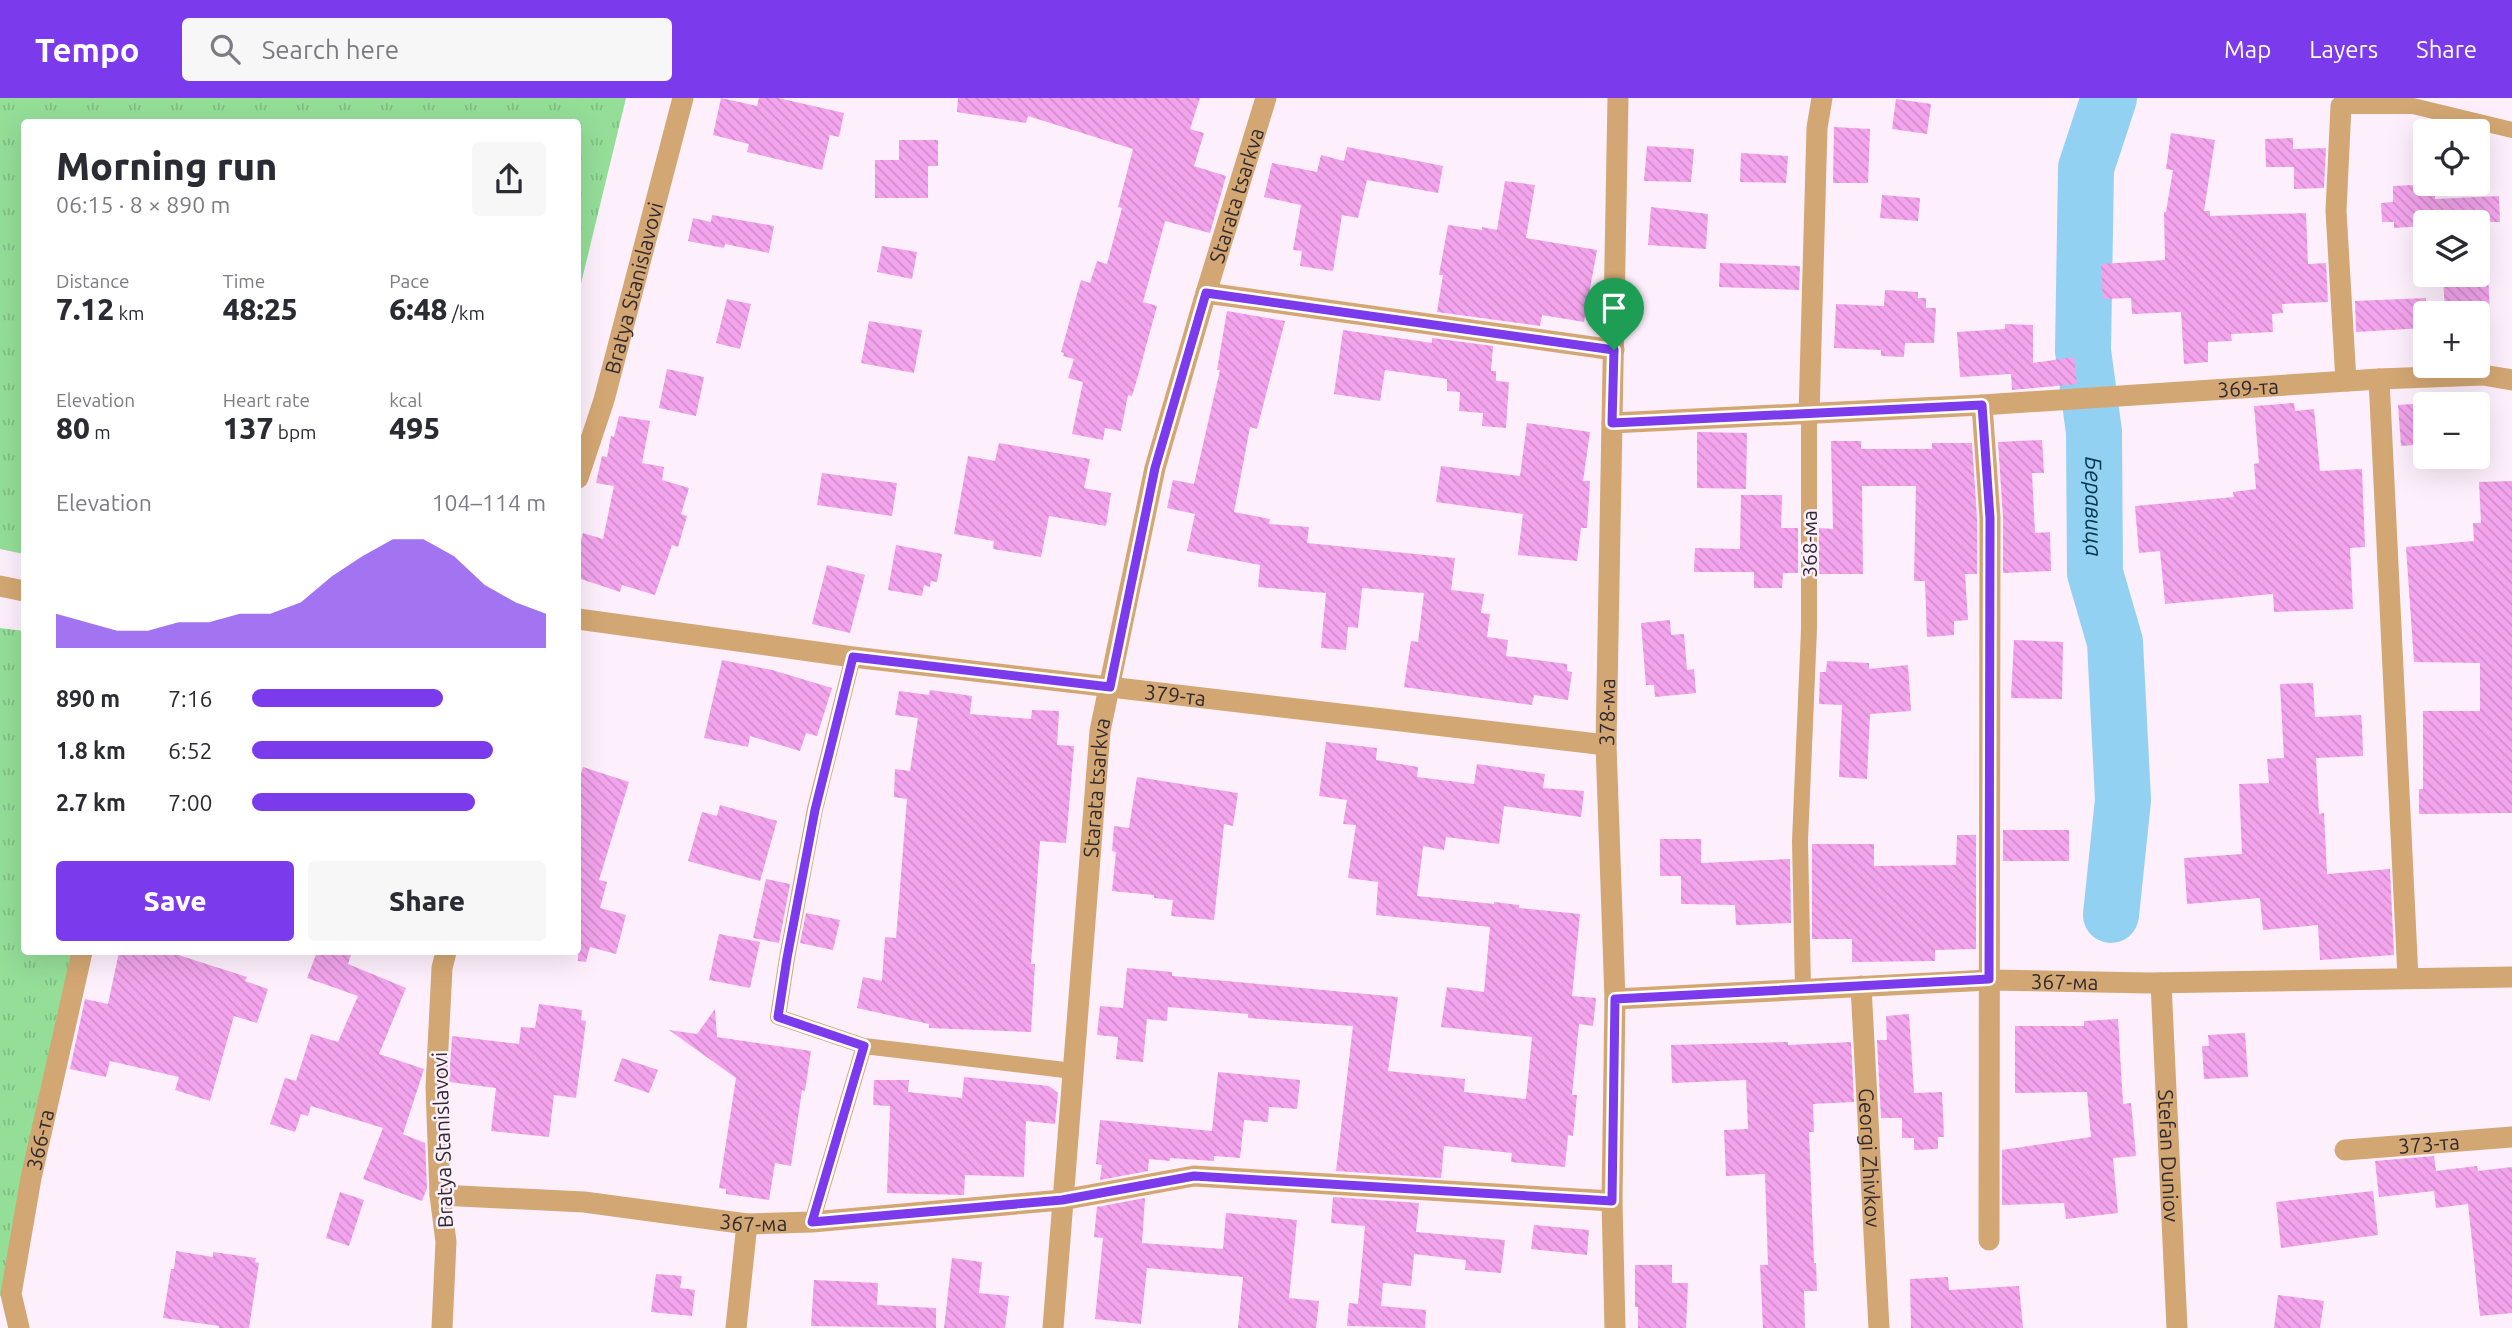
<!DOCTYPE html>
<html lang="en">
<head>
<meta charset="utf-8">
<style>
  :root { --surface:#fff; --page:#f7f7f7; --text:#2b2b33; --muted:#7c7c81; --accent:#7c3aed }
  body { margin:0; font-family:Ubuntu,sans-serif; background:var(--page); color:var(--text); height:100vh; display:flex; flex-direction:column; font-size:26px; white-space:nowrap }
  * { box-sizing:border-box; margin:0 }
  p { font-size:23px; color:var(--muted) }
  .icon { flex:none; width:38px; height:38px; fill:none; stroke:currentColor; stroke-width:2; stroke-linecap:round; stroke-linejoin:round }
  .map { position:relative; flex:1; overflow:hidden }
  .drawer { position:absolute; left:21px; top:21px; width:560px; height:836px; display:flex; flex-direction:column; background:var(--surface); border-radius:7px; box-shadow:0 7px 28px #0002 }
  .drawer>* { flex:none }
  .fabs { position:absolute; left:2413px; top:21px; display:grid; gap:14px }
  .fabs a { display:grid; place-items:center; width:77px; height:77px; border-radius:7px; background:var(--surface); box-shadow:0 7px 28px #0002; font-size:35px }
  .pin { position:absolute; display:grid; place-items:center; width:60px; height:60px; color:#fff; margin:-72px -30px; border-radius:50% 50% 50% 0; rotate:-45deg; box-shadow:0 0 7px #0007 }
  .pin .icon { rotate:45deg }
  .round { display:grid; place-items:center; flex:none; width:74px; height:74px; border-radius:7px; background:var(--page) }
  .head { display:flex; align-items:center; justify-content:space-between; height:119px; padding:0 35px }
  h1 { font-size:38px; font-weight:800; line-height:52px }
  .metrics { display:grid; grid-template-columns:repeat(3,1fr); gap:10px; height:119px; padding:7px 35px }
  .metrics div { display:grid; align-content:center }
  .metrics b { font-size:30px; font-weight:800 }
  .metrics small { font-size:19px; font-weight:400 }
  .metrics p { font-size:19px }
  .chart { height:196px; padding:14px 35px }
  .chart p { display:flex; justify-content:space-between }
  .chart svg { width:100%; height:126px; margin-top:7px; fill:var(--accent); opacity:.7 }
  .action { display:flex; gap:14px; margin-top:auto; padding:14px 35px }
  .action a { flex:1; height:80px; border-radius:7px; background:var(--accent); color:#fff; font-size:28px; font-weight:800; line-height:80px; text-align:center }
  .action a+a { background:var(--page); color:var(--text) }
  ul { padding:0 35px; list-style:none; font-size:23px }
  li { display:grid; grid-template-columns:112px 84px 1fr; align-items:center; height:52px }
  li i { height:18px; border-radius:9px; background:var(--accent) }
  header { display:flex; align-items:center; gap:42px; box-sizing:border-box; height:98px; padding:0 35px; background:var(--accent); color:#fff }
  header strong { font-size:33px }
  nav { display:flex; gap:38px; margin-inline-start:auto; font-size:24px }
  .search { width:490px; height:63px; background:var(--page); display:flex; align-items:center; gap:18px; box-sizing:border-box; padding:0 24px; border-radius:7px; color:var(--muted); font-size:26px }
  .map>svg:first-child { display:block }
</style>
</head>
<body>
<header>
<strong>Tempo</strong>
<div class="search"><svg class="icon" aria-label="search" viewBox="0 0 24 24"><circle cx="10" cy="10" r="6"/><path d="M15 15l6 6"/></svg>Search here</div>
<nav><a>Map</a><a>Layers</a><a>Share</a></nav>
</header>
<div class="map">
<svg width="2512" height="1230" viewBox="0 0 2512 1230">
  <defs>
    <pattern id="grass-tufts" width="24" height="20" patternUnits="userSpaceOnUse" patternTransform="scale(1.75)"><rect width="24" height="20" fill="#94de98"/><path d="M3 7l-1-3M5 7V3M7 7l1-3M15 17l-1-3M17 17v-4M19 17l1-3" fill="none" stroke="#80bf83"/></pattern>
    <pattern id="building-back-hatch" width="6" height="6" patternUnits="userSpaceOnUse" patternTransform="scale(1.75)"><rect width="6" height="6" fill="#f3a4ec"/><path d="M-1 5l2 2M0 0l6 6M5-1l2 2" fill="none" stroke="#d18dcb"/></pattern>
  </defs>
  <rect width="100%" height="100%" fill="#fdf0fc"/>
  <path fill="url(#grass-tufts)" d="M0 0H626L578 198V24H24V456L0 451Z
    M0 530 24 533V854H82L11 1196 0 1198Z"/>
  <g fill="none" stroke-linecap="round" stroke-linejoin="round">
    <path stroke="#93d1f2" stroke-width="56" id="s1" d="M2109 0 2086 70 2083 253 2094 334 2095 475 2115 544 2123 702 2111 817"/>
  </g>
  <path fill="url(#building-back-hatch)" d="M721 0 757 8 759 0H778L844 15 839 39 830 37 822 72 747 54 749 46 713 37Z
    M958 0H1200L1190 31 1204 35 1194 68 1226 78 1210 135 1165 123 1143 204 1157 208 1139 274 1132 298 1128 297 1121 333 1105 330 1103 342 1072 336 1083 284 1068 280 1074 261 1063 258 1064 255 1061 254 1081 182 1090 185 1097 163 1107 166 1122 110 1118 109 1133 51 1028 18 1026 25 957 14Z
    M1896 1 1931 6 1927 36 1892 31Z
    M1834 29 1870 31 1868 85H1833Z
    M2171 35 2215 42 2204 113H2210V118L2306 115 2308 166 2326 165 2328 204 2282 206 2283 215 2272 216 2273 234 2231 236 2232 243 2208 244V264L2184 266 2181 214 2132 216 2131 200 2103 201 2101 166 2165 162 2164 114H2166L2173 72 2166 71Z
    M2293 40V51L2326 50 2324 90 2294 91V69H2266L2265 41Z
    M899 42H938V68H928V100H875V62H899Z
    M1647 48 1694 51 1691 84 1644 83Z
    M1347 49 1443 68 1438 95 1367 82 1358 120 1342 117 1333 173 1300 168 1302 153 1293 152 1301 107 1264 99 1272 65 1317 74 1321 57 1344 63Z
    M1741 55 1788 58 1786 85 1740 84Z
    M1505 83 1535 87 1526 140 1597 152 1584 224 1542 217 1540 228 1437 214 1443 177H1439L1448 127 1482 132V129L1497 132Z
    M2435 86V101L2499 98 2500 124H2426V128L2394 130V124H2382L2381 105 2393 104V88Z
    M1882 97 1920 100 1918 123 1880 120Z
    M1651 109 1708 116 1706 151 1648 147Z
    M712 117 774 128 769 155 725 146 724 150 688 143 693 120 711 124Z
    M882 148 917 154 912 181 877 174Z
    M1720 165 1800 168 1799 192 1719 189Z
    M2443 177H2488L2490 215H2445Z
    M1885 192 1918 194V200H1926V210H1936L1934 245H1905L1904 259 1881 258V252L1834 250 1836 206 1884 208Z
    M2426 200V230L2356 234 2355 203Z
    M727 201 751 206 740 251 716 245Z
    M1227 213 1285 223 1257 331 1250 329 1234 414 1270 421 1269 426 1309 429 1307 445 1455 460 1451 492 1484 496 1481 515 1490 516 1487 539 1508 542 1506 558 1567 566V573L1572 574 1568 602 1534 597 1532 607 1404 589 1411 543 1418 544 1424 495 1362 490 1358 530 1348 529 1346 552 1321 550 1326 495 1258 489 1260 467 1187 453 1195 416 1167 410 1173 382 1194 386 1220 272H1217Z
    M869 223 922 232 914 275 861 265Z
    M2005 226 2033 227V265L2074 259 2077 286 2012 292 2011 276 1960 279 1957 234 2005 231Z
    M1343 232 1432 245V240L1493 248 1491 273H1496V283L1509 284 1506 330 1482 328 1483 315 1459 313 1460 294 1447 293V281L1385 272 1380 303 1334 296Z
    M667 271 704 279 696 318 659 310Z
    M2294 305 2295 313 2314 311 2320 373 2362 371 2365 449 2350 450 2353 511 2274 514 2273 496 2165 506 2160 453 2139 455 2135 408 2234 399 2233 394 2256 391 2254 366 2259 365 2254 308Z
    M2426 305V346L2401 348 2398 307Z
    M619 318 650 323 642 365 664 369 662 382 689 390 681 416 687 418 678 449 672 447 655 497 622 487 620 494 578 480V452L583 435 603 441 614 388 596 385 602 358 607 359 611 338 614 339Z
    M1527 325 1590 334 1583 383H1590L1587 430H1581L1577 463 1518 457 1523 416 1436 404 1441 368 1520 378Z
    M1697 334 1747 335 1746 391 1697 390Z
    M2042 342 2044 375H2032L2035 435 2050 434 2051 473 2003 475V419L1998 344Z
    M1831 343H1861V351H1932V345H1972L1977 420V476H1965L1968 522 1954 523V537L1927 539 1925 483H1914L1916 388H1862L1863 476H1819V430L1833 431Z
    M999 345 1090 361 1084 390 1111 395 1106 428 1049 418 1041 459 993 451 994 443 954 436 968 358 995 363Z
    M822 375 897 385 892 418 817 407Z
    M2512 383V715L2419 716V691H2423V613H2480V565L2414 564 2406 449 2474 443 2473 425H2481L2479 384Z
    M1741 397H1782L1781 430H1798V475H1783L1782 490H1754V474H1694L1695 450 1740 451Z
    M896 447 942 456 937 484 931 483 930 489 924 487 922 498 888 492Z
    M827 467 865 477 850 535 812 526Z
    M1670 522 1671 537 1684 536 1687 572 1694 571 1696 595 1655 599 1654 587H1646L1641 525Z
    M2014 542 2063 544 2062 601 2011 600Z
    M722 562 772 572 832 590 817 638 806 635 800 653 750 638 748 649 704 640Z
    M1827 563 1869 565V571L1908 567 1911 613 1870 616 1867 681 1839 679 1842 607 1819 606 1820 574H1826Z
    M2313 585 2315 619 2361 617 2362 626 2363 658 2316 660 2319 716 2324 715 2327 776 2390 771 2394 857 2320 862 2318 827 2263 832 2260 800 2187 806 2184 760 2242 756 2239 686 2269 685 2267 661 2284 660 2280 586Z
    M930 592 972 598 970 616 1031 621 1032 612 1059 613 1057 647 1074 648 1066 745 1040 743 1031 866H1035L1031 934 929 930V926L857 910 863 879 882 883 885 839 896 840 907 701 894 699 895 671 910 673 918 620 895 617 899 593 929 597Z
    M1326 644 1377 650 1376 662 1418 669 1417 679 1474 686 1477 666 1545 676 1543 690 1584 693 1581 719 1504 708 1499 746 1446 739 1444 752 1423 748 1417 798 1494 806V804L1519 807V810L1580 816 1572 898 1596 900 1593 928 1579 926 1572 997H1577L1573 1038 1568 1037 1565 1069 1511 1064 1512 1055 1444 1048 1441 1080 1336 1073 1353 928 1248 920V916L1168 909 1167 923 1147 921 1143 964 1116 961 1118 939 1097 937 1100 908 1123 910 1127 870 1172 874V878L1398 899 1388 973 1465 981 1464 994 1526 1001 1532 939 1441 929 1447 889 1484 894 1490 829 1376 817 1378 784 1348 780 1356 727 1343 726 1347 702 1319 698Z
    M583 669 629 684 599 782 607 784 600 810 626 817 616 856 590 849 586 864 578 863V685Z
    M1137 679 1238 695 1233 728 1224 726 1214 822 1171 818 1173 802 1154 800V797L1112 793 1116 754 1112 753 1114 728 1129 730Z
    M720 707 777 723 760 783 688 763 702 714 717 718Z
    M2003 732H2069V763H2003Z
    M1957 737H1976V851L1935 852V863L1852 864V841H1812V746H1874V768L1956 767Z
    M1660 741H1701V765L1790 761 1791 825 1736 827 1735 807 1681 806V778H1660Z
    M766 781 790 786 779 845 753 840Z
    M806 815 840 822 833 852 800 845Z
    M719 836 760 844 750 890 709 882Z
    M119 854H169L247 879 245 883 268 891 257 925 234 918 210 1003 175 992 179 979 110 963 106 979 70 971 85 901 108 906Z
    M317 854H352L348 866 406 890 379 956 424 971 403 1036 395 1033 425 1045 427 1090 422 1103 363 1081 383 1030 311 1008 308 1018 301 1016 295 1034 270 1026 285 980 296 983 311 936 338 944 358 898 307 880Z
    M539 906 582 912 581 922 586 923 576 1000 554 997 549 1039 491 1033 496 990 449 984 452 938 519 946 521 929 535 930Z
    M715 911 717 939 811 953 805 993 802 992 791 1068 775 1065 769 1102 726 1096V1091L719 1090 736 980 669 932 697 936Z
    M1909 916 1914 995 1942 994 1944 1039H1938V1051L1914 1052V1040H1902V1020H1881L1877 942H1887L1886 918Z
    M2118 921 2123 1006 2131 1005 2136 1058 2113 1060 2118 1115 2066 1121 2064 1105 2002 1107V1052L2091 1039 2087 994 2015 995V928H2084V923Z
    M2245 935 2248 979 2204 981 2202 948H2209L2208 937Z
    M1788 944V947L1851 944 1854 1004 1813 1006 1814 1034H1809L1814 1165H1816L1817 1193H1804L1805 1230H1763L1760 1167H1768L1765 1076 1726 1078 1724 1032 1748 1031 1746 982 1672 985 1671 947Z
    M622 960 658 972 649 995 614 983Z
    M1218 974 1300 982 1297 1011 1269 1009 1268 1024 1244 1022 1240 1060 1214 1058V1063L1170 1060V1063L1149 1061 1148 1073 1100 1082 1102 1067 1096 1066 1100 1022 1212 1033Z
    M964 979 1049 988 1058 995 1055 1026 1026 1023 1024 1079 965 1077 964 1097 887 1095 890 1008 873 1007 874 982H909L908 994 962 1000Z
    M2434 1058 2436 1073 2477 1068 2478 1073 2512 1069V1215L2480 1218 2468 1106 2436 1110 2434 1093 2379 1099 2375 1063Z
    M2373 1093 2378 1137 2281 1150 2276 1104Z
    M340 1094 364 1102 349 1148 326 1140Z
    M1333 1099 1419 1105 1416 1134 1505 1142 1501 1175 1465 1172 1466 1162 1414 1156 1411 1188 1383 1185 1381 1208 1426 1212 1425 1230 1347 1228 1349 1205 1358 1206 1365 1128 1331 1125Z
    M1145 1100 1142 1145 1223 1151 1226 1115 1297 1122 1289 1200 1319 1203 1316 1230H1238L1243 1179 1147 1170 1141 1226 1095 1221 1103 1140 1094 1139 1097 1109Z
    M1534 1127 1589 1132 1587 1157 1531 1151Z
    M176 1153 213 1159V1154L256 1160 255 1164 259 1165 249 1230H219V1228L163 1220 171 1171H174Z
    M952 1160 982 1164 979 1195 1009 1198 1005 1230H944Z
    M1635 1167H1672V1185H1688L1686 1230H1638V1209H1635Z
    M656 1176 682 1178 680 1190 695 1192 692 1218 651 1214Z
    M1948 1179 1949 1192 2019 1188 2023 1230H1911L1910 1181Z
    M814 1182 878 1185 877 1207 936 1210V1230L811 1228Z
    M2278 1197 2324 1203 2320 1230H2274Z"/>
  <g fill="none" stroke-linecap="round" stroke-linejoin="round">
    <path stroke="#d3a773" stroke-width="16" d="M2341 8H2413L2512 32
      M853 559 815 711 787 860 778 919 864 948 1073 973
      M1803 891 1800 743 1809 531V317
      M812 1124 864 948"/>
    <g stroke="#d3a773" stroke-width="21">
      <path d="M2341 8 2336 113 2346 283"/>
      <path d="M1206 195 1614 252"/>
      <path d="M2379 281 2408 880"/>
      <path d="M1982 307 1990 420 1989 1142"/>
      <path d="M1809 317 1817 30 1822 0"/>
      <path id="s2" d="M1612 325 1982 307 2379 281 2483 277 2512 282"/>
      <path id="s3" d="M578 380 604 302 683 0"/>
      <path d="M0 488 24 493"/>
      <path id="s4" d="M578 521 853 559 1606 647"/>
      <path id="s5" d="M2161 885 2177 1230"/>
      <path id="s6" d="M1861 888 1879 1230"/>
      <path id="s7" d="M1615 901 1989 882 2149 885 2512 879"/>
      <path id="s8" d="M2345 1052 2512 1039"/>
      <path id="s9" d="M440 1097 584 1104 747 1126 812 1124 1062 1102 1194 1078 1612 1103"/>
      <path id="s10" d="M19 1230 11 1196 31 1080 82 854"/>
      <path d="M442 1230 446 1144 440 1097 436 989 442 870 446 854"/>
      <path d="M736 1230 747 1126"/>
      <path id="s11" d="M1053 1230 1100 633 1155 370 1206 195 1266 0"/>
      <path id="s12" d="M1615 1230 1612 1103 1615 901 1606 647 1618 0"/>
    </g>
  </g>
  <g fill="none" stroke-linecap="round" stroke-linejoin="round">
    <defs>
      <path id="route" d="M1206 195 1614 252 1612 325 1982 307 1990 420 1989 881 1615 901 1612 1103 1194 1078 1062 1102 812 1124 864 948 778 919 787 860 815 712 853 559 1110 589 1155 370Z"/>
    </defs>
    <use href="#route" stroke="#fff" stroke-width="14"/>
    <use href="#route" stroke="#7c3aed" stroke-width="9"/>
  </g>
  <g text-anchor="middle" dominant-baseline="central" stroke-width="5" stroke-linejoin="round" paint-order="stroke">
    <g font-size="21" fill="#322a31" stroke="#fdf0fc">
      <text stroke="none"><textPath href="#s11" startOffset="1152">Starata tsarkva</textPath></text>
      <text stroke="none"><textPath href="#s3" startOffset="198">Bratya Stanislavovi</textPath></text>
      <text stroke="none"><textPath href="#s2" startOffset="637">369-та</textPath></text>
      <text transform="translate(1809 446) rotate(-90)">368-ма</text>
      <text stroke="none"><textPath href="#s4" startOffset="602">379-та</textPath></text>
      <text stroke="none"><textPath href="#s12" startOffset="616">378-ма</textPath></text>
      <text stroke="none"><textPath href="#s11" startOffset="542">Starata tsarkva</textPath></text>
      <text stroke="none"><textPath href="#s7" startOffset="450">367-ма</textPath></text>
      <text stroke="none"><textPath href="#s10" startOffset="192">366-та</textPath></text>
      <text transform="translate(442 1042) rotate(-92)">Bratya Stanislavovi</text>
      <text stroke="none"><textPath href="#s8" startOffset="84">373-та</textPath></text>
      <text stroke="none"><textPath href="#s5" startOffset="173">Stefan Duniov</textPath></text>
      <text stroke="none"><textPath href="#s6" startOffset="172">Georgi Zhivkov</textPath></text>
      <text stroke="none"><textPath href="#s9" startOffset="315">367-ма</textPath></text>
    </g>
    <g font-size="23" font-style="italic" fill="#02384e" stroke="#fdf0fc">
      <text stroke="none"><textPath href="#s1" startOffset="413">Беравица</textPath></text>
    </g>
  </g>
</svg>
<div class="fabs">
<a><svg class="icon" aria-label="locate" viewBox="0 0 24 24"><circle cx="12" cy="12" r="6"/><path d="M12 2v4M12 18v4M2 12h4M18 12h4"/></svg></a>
<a><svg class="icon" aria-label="layers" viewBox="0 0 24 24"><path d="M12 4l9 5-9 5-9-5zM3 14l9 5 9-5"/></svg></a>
<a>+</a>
<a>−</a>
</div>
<div class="pin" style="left:1614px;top:252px;background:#1e9e55"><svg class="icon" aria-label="arrive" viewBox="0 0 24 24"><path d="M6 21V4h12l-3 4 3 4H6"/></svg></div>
<section class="drawer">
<div class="head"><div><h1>Morning run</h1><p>06:15 · 8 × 890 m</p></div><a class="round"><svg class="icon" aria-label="share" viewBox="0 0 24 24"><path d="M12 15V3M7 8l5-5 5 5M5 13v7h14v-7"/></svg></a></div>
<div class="metrics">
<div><p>Distance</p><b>7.12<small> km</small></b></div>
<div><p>Time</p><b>48:25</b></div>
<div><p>Pace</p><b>6:48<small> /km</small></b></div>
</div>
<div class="metrics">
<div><p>Elevation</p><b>80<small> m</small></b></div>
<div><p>Heart rate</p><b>137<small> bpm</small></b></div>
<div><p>kcal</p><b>495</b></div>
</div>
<div class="chart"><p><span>Elevation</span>104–114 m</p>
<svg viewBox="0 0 160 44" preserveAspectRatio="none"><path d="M0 44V32L10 35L20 38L30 38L40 35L50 35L60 32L70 32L80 28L90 19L100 12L110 6L120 6L130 12L140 22L150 28L160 32V44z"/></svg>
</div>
<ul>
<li><b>890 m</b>7:16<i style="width:65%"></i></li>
<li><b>1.8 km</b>6:52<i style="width:82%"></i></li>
<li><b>2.7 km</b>7:00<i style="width:76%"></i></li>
</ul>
<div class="action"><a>Save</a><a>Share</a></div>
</section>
</div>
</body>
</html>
